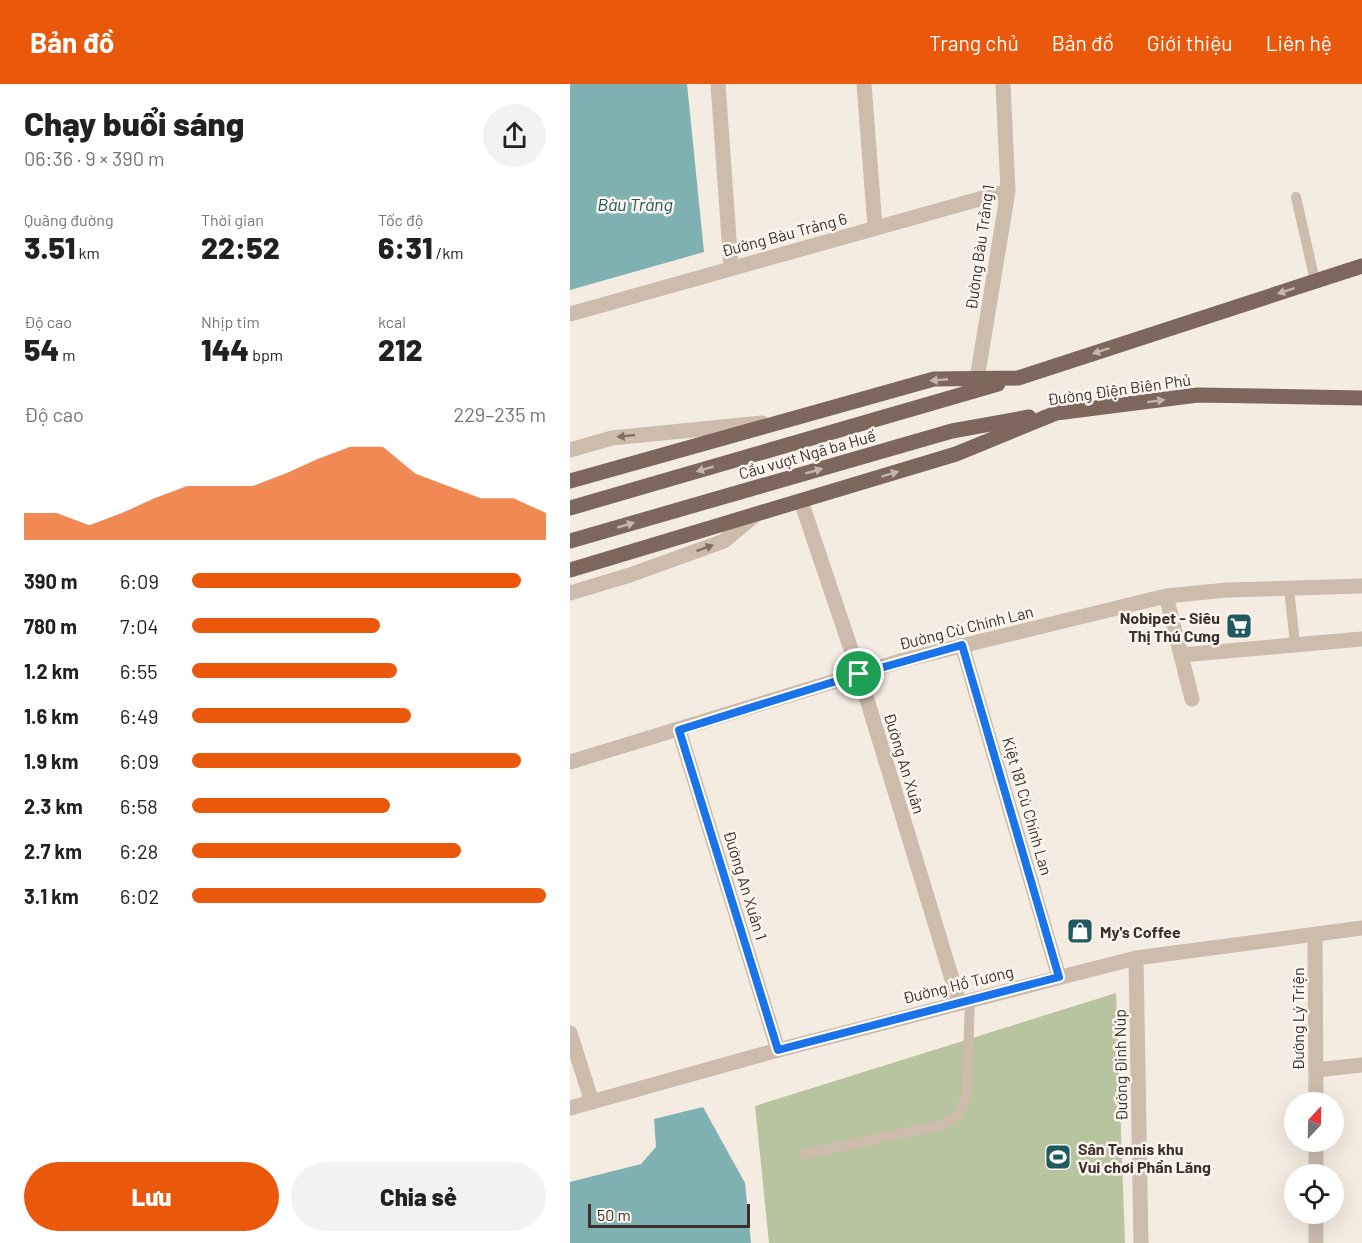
<!DOCTYPE html>
<html lang="vi">
<head>
<meta charset="utf-8">
<style>
  :root { --surface:#fff; --page:#f2f2f2; --text:#202124; --muted:#757577; --accent:#ea580c }
  body { margin:0; font-family:Barlow,sans-serif; background:var(--page); color:var(--text); height:100vh; display:flex; flex-direction:column; font-size:22px; white-space:nowrap }
  * { box-sizing:border-box; margin:0 }
  p { font-size:20px; color:var(--muted) }
  .icon { flex:none; width:33px; height:33px; fill:none; stroke:currentColor; stroke-width:2; stroke-linecap:round; stroke-linejoin:round }
  .map { position:relative; flex:1; overflow:hidden }
  .drawer { display:flex; flex-direction:column; background:var(--surface); width:570px }
  .drawer>* { flex:none }
  .needle { width:39px; rotate:22deg }
  .fabs { position:absolute; left:714px; top:1008px; display:grid; gap:12px }
  .fabs a { display:grid; place-items:center; width:60px; height:60px; border-radius:50%; background:var(--surface); box-shadow:0 6px 24px #0002; font-size:30px }
  .scale { position:absolute; left:18px; bottom:15px; width:162px; box-sizing:border-box; padding-left:6px; border:3px solid #3b302b; border-top:0; font-size:16px; line-height:21px; white-space:nowrap; color:#3b302b; -webkit-text-stroke:4px #fbf5ee; paint-order:stroke }
  .pin { position:absolute; display:grid; place-items:center; width:51px; height:51px; color:#fff; margin:-26px; border:3px solid #fff; border-radius:50%; box-shadow:0 2px 6px #0007 }
  .round { display:grid; place-items:center; flex:none; width:63px; height:63px; border-radius:32px; background:var(--page) }
  .overview { display:flex; align-items:center; justify-content:space-between; height:102px; padding:0 24px }
  h1 { font-size:33px; font-weight:800; line-height:45px }
  .metrics { display:grid; grid-template-columns:repeat(3,1fr); gap:9px; height:102px; padding:6px 24px }
  .metrics div { display:grid; align-content:center }
  .metrics b { font-size:30px; font-weight:800 }
  .metrics small { font-size:16px; font-weight:400 }
  .metrics p { font-size:16px }
  .chart { height:168px; padding:12px 24px }
  .chart p { display:flex; justify-content:space-between }
  .chart svg { width:100%; height:108px; margin-top:6px; fill:var(--accent); opacity:.7 }
  .primary-button { display:flex; gap:12px; margin-top:auto; padding:12px 24px }
  .primary-button a { flex:1; height:69px; border-radius:36px; background:var(--accent); color:#fff; font-size:24px; font-weight:800; line-height:69px; text-align:center }
  .primary-button a+a { background:var(--page); color:var(--text) }
  ul { padding:0 24px; list-style:none; font-size:20px }
  li { display:grid; grid-template-columns:96px 72px 1fr; align-items:center; height:45px }
  li i { height:15px; border-radius:8px; background:var(--accent) }
  header { display:flex; align-items:center; gap:36px; box-sizing:border-box; height:84px; padding:0 30px; background:var(--accent); color:#fff }
  header strong { font-size:28px }
  nav { display:flex; gap:33px; margin-inline-start:auto; font-size:21px }
  main { display:flex; flex:1; min-height:0 }
  .map>svg:first-child { display:block }
</style>
</head>
<body>
<header>
<strong>Bản đồ</strong>
<nav><a>Trang chủ</a><a>Bản đồ</a><a>Giới thiệu</a><a>Liên hệ</a></nav>
</header>
<main>
<section class="drawer">
<div class="overview"><div><h1>Chạy buổi sáng</h1><p>06:36 · 9 × 390 m</p></div><a class="round"><svg class="icon" aria-label="share" viewBox="0 0 24 24"><path d="M12 15V3M7 8l5-5 5 5M5 13v7h14v-7"/></svg></a></div>
<div class="metrics">
<div><p>Quãng đường</p><b>3.51<small> km</small></b></div>
<div><p>Thời gian</p><b>22:52</b></div>
<div><p>Tốc độ</p><b>6:31<small> /km</small></b></div>
</div>
<div class="metrics">
<div><p>Độ cao</p><b>54<small> m</small></b></div>
<div><p>Nhịp tim</p><b>144<small> bpm</small></b></div>
<div><p>kcal</p><b>212</b></div>
</div>
<div class="chart"><p><span>Độ cao</span>229–235 m</p>
<svg viewBox="0 0 160 44" preserveAspectRatio="none"><path d="M0 44V33L10 33L20 38L30 33L40 27L50 22L60 22L70 22L80 17L90 11L100 6L110 6L120 17L130 22L140 27L150 27L160 33V44z"/></svg>
</div>
<ul>
<li><b>390 m</b>6:09<i style="width:93%"></i></li>
<li><b>780 m</b>7:04<i style="width:53%"></i></li>
<li><b>1.2 km</b>6:55<i style="width:58%"></i></li>
<li><b>1.6 km</b>6:49<i style="width:62%"></i></li>
<li><b>1.9 km</b>6:09<i style="width:93%"></i></li>
<li><b>2.3 km</b>6:58<i style="width:56%"></i></li>
<li><b>2.7 km</b>6:28<i style="width:76%"></i></li>
<li><b>3.1 km</b>6:02<i style="width:100%"></i></li>
</ul>
<div class="primary-button"><a>Lưu</a><a>Chia sẻ</a></div>
</section>
<div class="map">
<svg width="792" height="1159" viewBox="0 0 792 1159">
  <rect width="100%" height="100%" fill="#f4ebe1"/>
  <path fill="#b8c4a0" d="M546 909 555 1159H199L185 1022Z"/>
  <path fill="#7fb0b2" d="M0 0H117L134 168 0 206Z
    M133 1023 175 1099 181 1159H0V1098L71 1080 86 1063 84 1035Z"/>
  <g fill="none" stroke-linecap="round" stroke-linejoin="round">
    <path stroke="#cdbbac" stroke-width="10" d="M726 113 745 197
      M719 504 725 560
      M234 1070 372 1041 388 1031 397 1011 400 915"/>
    <path stroke="#cdbbac" stroke-width="15" d="M148 0 161 183
      M294 0 305 143
      M0 230 438 107
      M407 295 438 107 433 0
      M596 512 622 615
      M392 561 489 893
      M611 571 792 555
      M109 646 208 966
      M0 678 334 576 596 512 657 506 792 502
      M745 851 746 1018
      M566 874 571 1159
      M0 949 22 1018
      M746 986 792 981
      M746 1058V1090
      M746 1130V1159"/>
    <path stroke="#cdbbac" stroke-width="15" d="M0 366 42 354 192 339
      M231 417 289 589 389 918
      M0 509 60 491 154 457 184 432
      M0 1024 208 966 566 874 792 844"/>
    <path stroke="#7d675c" stroke-width="15" d="M0 397 364 295 448 294 792 182
      M0 424 428 300
      M0 457 382 347 459 333
      M0 486 386 370 486 329 628 311 792 314"/>
  </g>
  <defs><path id="oneway-solid" d="M-6-.8H1V-3.2L6.5 0L1 3.2V.8H-6Z" transform="scale(1.5)"/></defs>
  <g fill="#c2b5ac">
    <use href="#oneway-solid" transform="translate(716 207) rotate(162)"/>
    <use href="#oneway-solid" transform="translate(531 267) rotate(162)"/>
    <use href="#oneway-solid" transform="translate(369 296) rotate(175)"/>
    <use href="#oneway-solid" transform="translate(586 317) rotate(-7)"/>
    <use href="#oneway-solid" transform="translate(135 385) rotate(164)"/>
    <use href="#oneway-solid" transform="translate(244 387) rotate(-16)"/>
    <use href="#oneway-solid" transform="translate(320 390) rotate(-17)"/>
    <use href="#oneway-solid" transform="translate(56 441) rotate(-16)"/>
  </g>
  <g fill="#7d6f65">
    <use href="#oneway-solid" transform="translate(56 352) rotate(174)"/>
    <use href="#oneway-solid" transform="translate(135 464) rotate(-20)"/>
  </g>
  <g fill="none" stroke-linecap="round" stroke-linejoin="round">
    <defs>
      <path id="route" d="M392 561 489 893 208 966 109 646 289 590Z"/>
    </defs>
    <use href="#route" stroke="#fff" stroke-width="12"/>
    <use href="#route" stroke="#1a73e8" stroke-width="8"/>
  </g>
  <defs>
    <symbol id="supermarket-square" viewBox="-11 -11 22 22"><rect x="-9" y="-9" width="18" height="18" rx="4" fill="#1f5a5e" stroke="#fbf5ee"/><path d="M-6-5.5h2.5l.6 2H6L4.5 2H-2.5L-4.4-4H-6ZM-1.5 3.2a1.3 1.3 0 1 0 .1 0ZM3 3.2a1.3 1.3 0 1 0 .1 0Z" fill="#fff"/></symbol>
    <symbol id="shop-square" viewBox="-11 -11 22 22"><rect x="-9" y="-9" width="18" height="18" rx="4" fill="#1f5a5e" stroke="#fbf5ee"/><path d="M-5-2.5h2.3a2.7 3.5 0 0 1 5.4 0H5L5.5 6h-11ZM-1.5-2.5h3a1.5 2.3 0 0 0-3 0Z" fill="#fff"/></symbol>
    <symbol id="stadium-square" viewBox="-11 -11 22 22"><rect x="-9" y="-9" width="18" height="18" rx="4" fill="#1f5a5e" stroke="#fbf5ee"/><path d="M0-5a6.5 5 0 1 0 0 10a6.5 5 0 1 0 0-10ZM-3.5-1.8h7v3.6h-7Z" fill="#fff"/></symbol>
  </defs>
  <g fill-rule="evenodd">
    <use href="#supermarket-square" x="654" y="527" width="30" height="30"/>
    <use href="#shop-square" x="495" y="832" width="30" height="30"/>
    <use href="#stadium-square" x="473" y="1058" width="30" height="30"/>
  </g>
  <g text-anchor="middle" dominant-baseline="central" stroke-width="5" stroke-linejoin="round" paint-order="stroke">
    <g font-size="16" fill="#3b302b" stroke="#fbf5ee">
      <text transform="translate(214 150) rotate(-15)">Đường Bàu Trảng 6</text>
      <text transform="translate(409 163) rotate(-82)">Đường Bàu Trảng 1</text>
      <text transform="translate(549 305) rotate(-8)">Đường Điện Biên Phủ</text>
      <text transform="translate(237 370) rotate(-16)">Cầu vượt Ngã ba Huế</text>
      <text transform="translate(396 543) rotate(-14)">Đường Cù Chính Lan</text>
      <text transform="translate(335 679) rotate(73)">Đường An Xuân</text>
      <text transform="translate(458 722) rotate(74)">Kiệt 181 Cù Chính Lan</text>
      <text transform="translate(176 801) rotate(73)">Đường An Xuân 1</text>
      <text transform="translate(388 900) rotate(-14)">Đường Hồ Tương</text>
      <text transform="translate(727 935) rotate(-90)">Đường Lý Triện</text>
      <text transform="translate(550 981) rotate(-91)">Đường Đinh Núp</text>
    </g>
    <g font-size="16" font-weight="bold" fill="#3b302b" stroke="#fbf5ee" text-anchor="start">
      <text x="650" y="533" text-anchor="end">Nobipet - Siêu<tspan x="650" dy="18">Thị Thú Cưng</tspan></text>
      <text x="530" y="847">My's Coffee</text>
      <text x="508" y="1064">Sân Tennis khu<tspan x="508" dy="18">Vui chơi Phần Lăng</tspan></text>
    </g>
    <g font-size="18" font-style="italic" fill="#1f5a5e" stroke="#fbf5ee">
      <text x="65" y="120">Bàu Trảng</text>
    </g>
  </g>
</svg>
<div class="fabs">
<a><svg class="needle" viewBox="-14 -14 28 28"><path d="M0-13l5 13h-10z" fill="#e53935"/><path d="M0 13l5-13h-10z" fill="#757577"/></svg></a>
<a><svg class="icon" aria-label="locate" viewBox="0 0 24 24"><circle cx="12" cy="12" r="6"/><path d="M12 2v4M12 18v4M2 12h4M18 12h4"/></svg></a>
</div>
<div class="scale">50 m</div>
<div class="pin" style="left:289px;top:590px;background:#1e9e55"><svg class="icon" aria-label="arrive" viewBox="0 0 24 24"><path d="M6 21V4h12l-3 4 3 4H6"/></svg></div>
</div>
</main>
</body>
</html>
